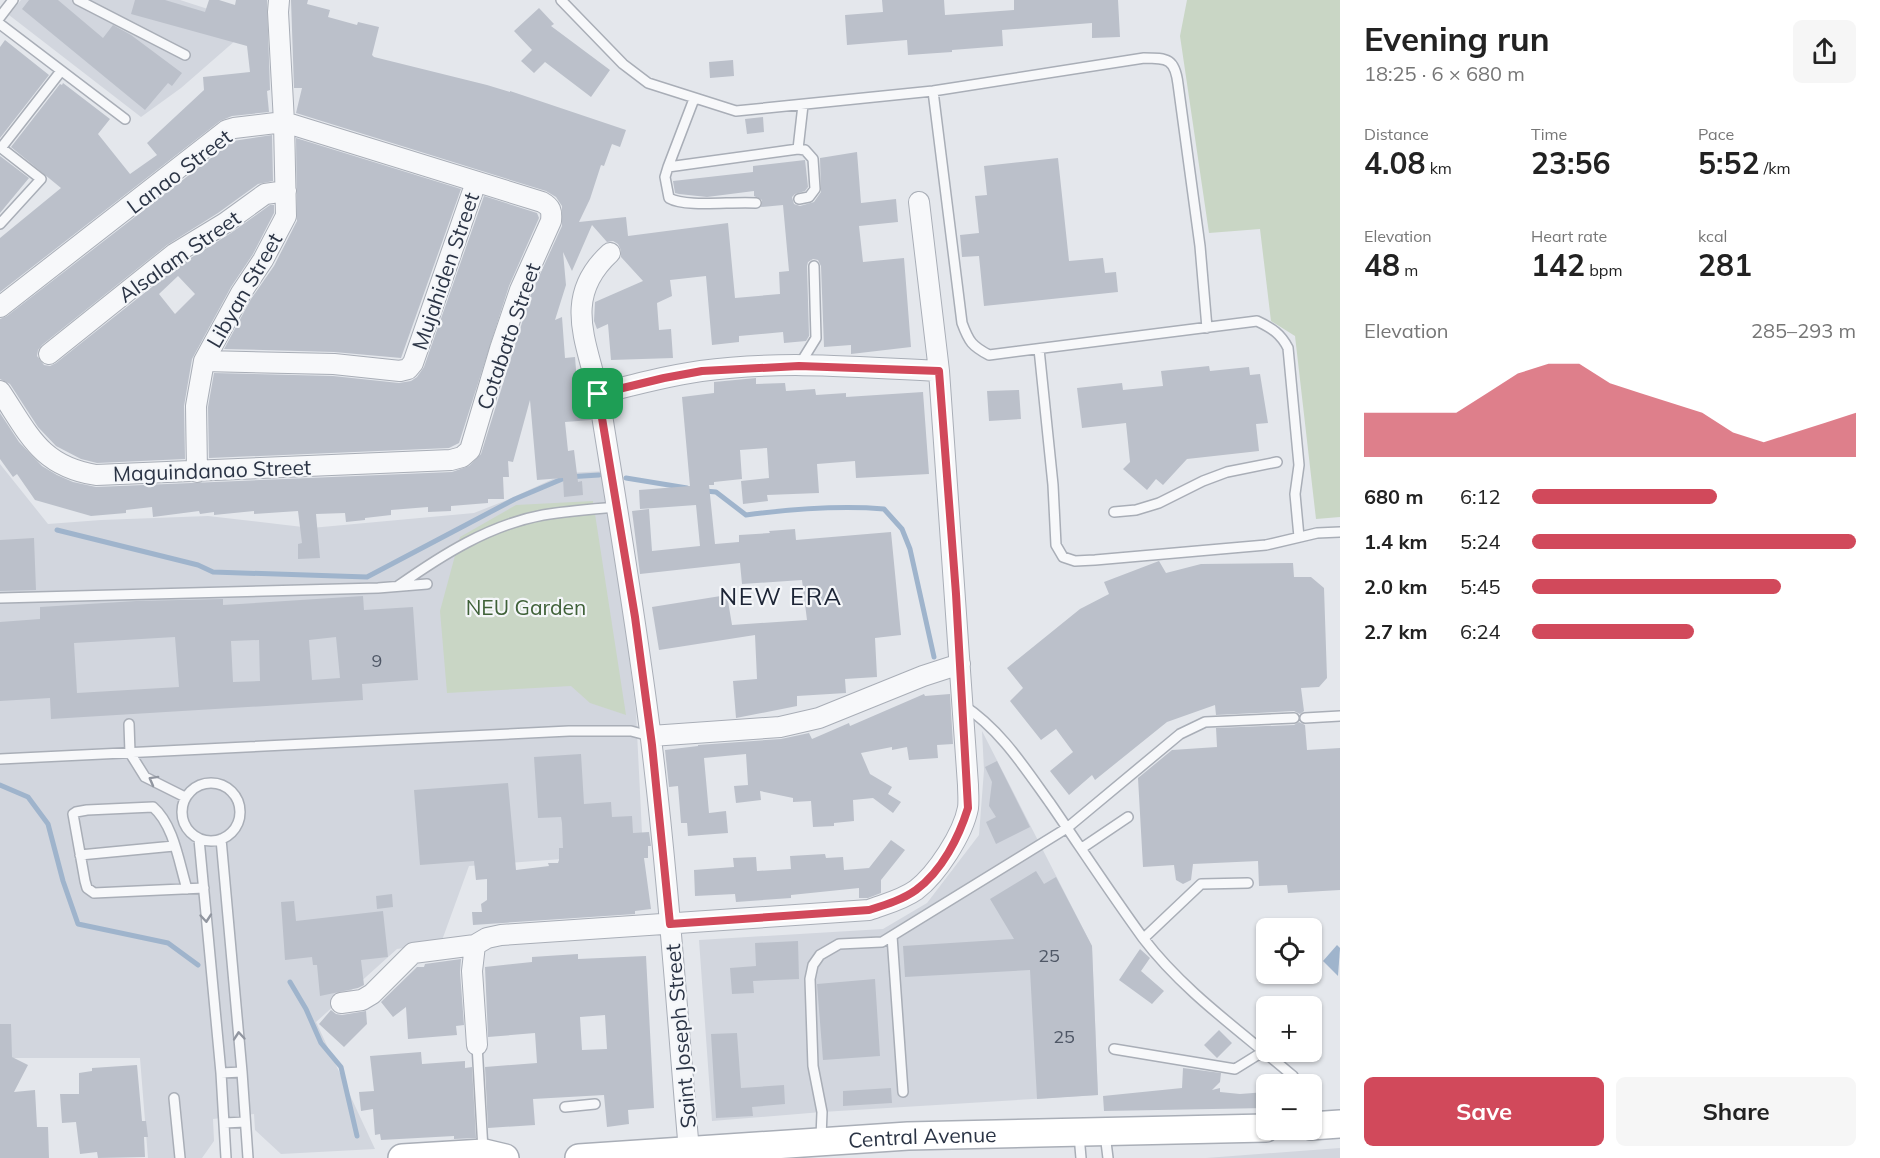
<!DOCTYPE html>
<html lang="en">
<head>
<meta charset="utf-8">
<style>
  :root { --surface:#fff; --page:#f6f6f6; --text:#222; --muted:#767676; --accent:#d1495b }
  body { margin:0; font-family:Mulish,sans-serif; background:var(--page); color:var(--text); height:100vh; display:flex; flex-direction:column; font-size:22px; white-space:nowrap }
  * { box-sizing:border-box; margin:0 }
  p { font-size:20px; color:var(--muted) }
  .icon { flex:none; width:33px; height:33px; fill:none; stroke:currentColor; stroke-width:2; stroke-linecap:round; stroke-linejoin:round }
  .map { position:relative; flex:1; overflow:hidden }
  .panel { display:flex; flex-direction:column; background:var(--surface); width:540px }
  .panel>* { flex:none }
  .tools { position:absolute; left:1256px; top:918px; display:grid; gap:12px }
  .tools a { display:grid; place-items:center; width:66px; height:66px; border-radius:9px; background:var(--surface); box-shadow:0 2px 4px #0004; font-size:30px }
  .pin { position:absolute; display:grid; place-items:center; width:51px; height:51px; color:#fff; margin:-26px; border-radius:12px; box-shadow:0 3px 9px #0006 }
  .round { display:grid; place-items:center; flex:none; width:63px; height:63px; border-radius:9px; background:var(--page) }
  .head { display:flex; align-items:center; justify-content:space-between; height:102px; padding:0 24px }
  h1 { font-size:33px; font-weight:700; line-height:45px }
  .stats { display:grid; grid-template-columns:repeat(3,1fr); gap:9px; height:102px; padding:6px 24px }
  .stats div { display:grid; align-content:center }
  .stats b { font-size:30px; font-weight:700 }
  .stats small { font-size:16px; font-weight:400 }
  .stats p { font-size:16px }
  .chart { height:168px; padding:12px 24px }
  .chart p { display:flex; justify-content:space-between }
  .chart svg { width:100%; height:108px; margin-top:6px; fill:var(--accent); opacity:.7 }
  .action { display:flex; gap:12px; margin-top:auto; padding:12px 24px }
  .action a { flex:1; height:69px; border-radius:9px; background:var(--accent); color:#fff; font-size:24px; font-weight:700; line-height:69px; text-align:center }
  .action a+a { background:var(--page); color:var(--text) }
  ul { padding:0 24px; list-style:none; font-size:20px }
  li { display:grid; grid-template-columns:96px 72px 1fr; align-items:center; height:45px }
  li i { height:15px; border-radius:8px; background:var(--accent) }
  main { display:flex; flex:1; min-height:0 }
  .map>svg:first-child { display:block }
</style>
</head>
<body>
<main>
<div class="map">
<svg width="1340" height="1158" viewBox="0 0 1340 1158">
  <rect width="100%" height="100%" fill="#e4e7ec"/>
  <path fill="#d2d6de" d="M21 0H180L242 20 236 40 181 88 141 117 9 15Z
    M0 464 48 524 101 520 208 516 311 528 474 513 507 500 566 473 606 471 636 712 643 853 469 866 441 943 397 949 316 1022 375 1149 281 1154 255 1130 254 1114 213 1119 214 1141 202 1158H148L140 1058H13L0 1085Z
    M982 731 1092 946 1098 1095 822 1112 712 1121 699 940 883 929 927 903 979 835 984 770Z
    M1340 1148V1158H1206Z"/>
  <path fill="#c9d6c5" d="M1187 0H1340V517L1316 519 1295 336 1271 321 1260 229 1209 233 1180 36Z
    M593 501 626 715 590 703 571 686 447 693 440 611 460 537 516 505Z"/>
  <path fill="#9fb4cc" d="M1337 945 1340 948 1338 976 1323 961Z"/>
  <g fill="none" stroke-linecap="round" stroke-linejoin="round">
    <path stroke="#9fb4cc" stroke-width="5" d="M626 478 687 488
      M705 491 716 492 746 515C792 509 837 505 884 509L902 529 910 549 934 657
      M57 530 198 565 213 572 367 577 515 499 567 477 599 475
      M0 785 28 797 48 824 63 881 78 924 168 943 198 965
      M290 982 306 1009 321 1043 341 1067 357 1136"/>
  </g>
  <path fill="#bbc0ca" fill-rule="evenodd" d="M29 0H58L103 38 113 25 131 35 182 73 172 86 168 83 145 110 22 9Z
    M135 0H165L205 12 209 0H219L235 5 236 0H267L270 90 267 91 269 112 232 116 220 121 0 292V238L61 188 11 147 60 84 62 85 63 83 110 119 98 134 130 174 157 155 147 143 204 90 203 77 250 72 247 46 131 14Z
    M291 0H308L307 4 330 10 328 17 357 25 358 22 379 27 372 55 374 57 487 85 510 92V91L626 130 620 147 612 144 604 166 601 165 590 199 579 222 626 217 628 236 728 223 735 298 780 294 779 272 789 271 783 205 761 207 762 200 754 196V191L707 197 679 194 675 193 673 181 753 172V166L805 160 808 187 805 191 795 194 792 197 794 204 800 206 814 202 821 192 820 158 857 152 861 203 896 199 898 222 859 226 863 262 904 258 911 347 851 354V345L824 347 821 266 818 260 813 259 808 262 807 266 809 336 806 341 784 343 783 332 739 336V342L712 345 706 276 670 280 672 296 657 303 659 330 671 329 673 358 611 360 608 324 597 329 594 321 595 302 643 281 621 257V250L618 244 613 241 607 242 592 225 572 271 563 252 566 285 555 320 562 317 565 358 575 357 578 395H586L591 420 565 422 568 451 574 450 578 482 582 481 583 495 564 497 563 478 537 480 530 400 513 462 508 461 509 477H503L504 499H488V503L451 506V511L428 512V507L391 510V515L365 518V520L346 522 345 513 316 514 320 558 298 559V544L302 543 298 511 254 514V511L214 515V512L200 514 199 511 153 517 152 507 126 510V513L91 516 35 500 17 474 13 477 0 459V413L19 442 42 466 57 475 73 482 96 487 452 472 469 466 481 454 531 294 562 226V206L556 197 546 191 296 113 302 88H294Z
    M882 0H944L945 15 1014 10V0H1118L1120 37 1092 38V23L1002 30 1003 46 952 50V52L908 55 907 40 847 45 845 15 883 12Z
    M539 8 554 24 551 26 610 70 591 97 545 62 534 73 521 61 532 50 514 31Z
    M5 40 49 75 0 138V47Z
    M733 60 734 76 710 78 709 62Z
    M763 117 764 132 747 134 745 119Z
    M272 135 273 181 258 184 218 213 167 245 42 345 38 350 37 356 44 365 50 366 56 363 181 264 231 233 270 205H274V213L253 254 231 287 192 359 184 406 185 459 97 463 81 459 56 446 38 427 10 384 0 379V319L7 316 233 141ZM178 276 195 294 175 314 159 294Z
    M296 138 461 189 401 358 334 352 224 349 251 299 274 266 297 221Z
    M0 156 29 178 0 213Z
    M1058 158 1069 261 1103 258 1105 273 1116 272 1118 292 984 306 979 256 962 257 960 235 979 233 975 196 987 195 984 166Z
    M484 196 537 213 539 218 509 286 459 443 449 448 209 458 208 407 214 373 333 376 399 383 411 381 417 377 424 367Z
    M1209 366 1210 371 1249 367 1250 375 1260 374 1268 423 1256 424 1259 451 1187 459 1163 485 1156 479 1147 490 1123 469 1130 462 1126 423 1082 428 1077 388 1122 383 1123 390 1163 386 1161 371Z
    M756 378V384L785 383 786 391 815 389 816 395 846 393V397L923 392 929 474 856 478 855 461 817 464 819 493 767 495 768 501 743 504 741 481 769 478 767 448 740 450 742 479 714 482V485H709L715 544 739 542V535L770 533 769 531 795 529 796 540 891 532 901 635 875 638 877 677 845 679 846 693 797 696V706L736 718 733 681 757 679 755 635 659 650 652 607 727 595 732 625 807 620 802 580 742 584 740 563 640 574 632 511 649 509 652 551 700 546 696 505 640 509 639 490 690 486 682 397 714 393V382Z
    M1019 390 1021 419 989 421 987 391Z
    M34 538 36 590 0 591V540Z
    M1159 561 1166 573 1201 564 1293 563 1294 577H1311L1324 588 1327 678 1319 687 1301 688 1304 711 1300 714 1294 711 1216 715 1215 705 1167 722 1095 780 1092 775 1069 795 1050 771 1073 752 1056 729 1041 740 1010 701 1023 688 1007 668 1080 609 1109 594 1104 582Z
    M363 596 364 610 413 607 418 680 362 684 363 700 51 719 50 698 0 701V622L40 619V607L136 601 223 599V605ZM175 637 179 687 77 693 74 643ZM336 637 340 678 312 680 309 640ZM259 640 260 681 233 682 231 641Z
    M924 694 925 696 950 694 953 744 937 745 938 758 909 760 907 747 892 750V747L861 753 870 774 892 787 888 794 901 802 893 813 873 798 853 800 854 821 834 823V826L813 827 811 801 793 802V798L760 791 761 800 736 803 734 786 748 785 746 754 704 758 709 813 726 811 728 833 688 836 687 823H681L678 786 669 787 665 750 698 746V745L781 739 809 733 812 739 849 723 850 726Z
    M1299 722 1305 725 1307 750 1340 748V890L1288 893 1287 885 1259 886 1258 861 1193 864 1191 880 1183 884 1176 880 1174 865 1143 867 1138 778 1172 750 1217 747 1216 728 1294 725Z
    M581 754 584 804 611 802 612 817 632 816 633 833 649 832 651 846H648V858H644L651 909 635 911V914L473 925 472 912H482L481 904 487 900V879L476 880 474 861 420 865 414 790 508 783 516 870 549 866 548 863H558L559 860V848H563L562 823 561 817 538 818 534 757Z
    M997 761 1030 827 996 844 986 822 996 817 989 806 992 782 985 767Z
    M891 840 905 850 881 880V893L868 898H859V888L791 895V898L736 902 735 894 695 896 694 870 734 867 733 858 756 857 757 871 791 869 790 856 825 854 826 858 843 857 844 870 869 868Z
    M1036 871 1044 884 1056 877 1092 946 1098 1095 1037 1099 1030 970 905 977 903 946 1014 939 990 899Z
    M392 894 393 907 377 909 376 896Z
    M294 901 296 921 383 911 388 957 361 960 364 985 358 988 320 996 317 965H313L312 957 285 960 281 902Z
    M798 941 799 979 753 981 754 993 732 994 730 968 756 966 755 943Z
    M1140 949 1150 958 1141 971 1164 991 1152 1004 1119 980Z
    M578 954V959L646 956 654 1108 628 1110 629 1124 607 1127 604 1095 533 1099 535 1125 488 1128 485 1067 537 1063 535 1033 488 1037 485 967 532 962V957ZM605 1015 607 1049 582 1050 580 1017Z
    M461 959 460 972 464 1025 456 1026 457 1035 408 1039 406 1007 393 1017 381 1002 417 967H424L425 964Z
    M875 979 880 1056 823 1060 817 984Z
    M331 1010 336 1014 342 1015 366 1011 367 1024 344 1047 319 1024Z
    M0 1024H11L12 1057 28 1065 14 1092 35 1090 37 1127H48L49 1158H0Z
    M1219 1030 1232 1043 1217 1058 1204 1045Z
    M737 1033 741 1088 784 1085 785 1104 752 1107 753 1116 716 1118 711 1034Z
    M421 1052 422 1064 465 1061V1068L472 1067 476 1138 454 1139V1136L381 1140 380 1134 375 1135 373 1109 361 1111 359 1092 374 1091 370 1056Z
    M137 1065 142 1121H146L148 1137H144L145 1157 98 1158 97 1152 80 1154 76 1122 62 1123 60 1094H79V1073L92 1071V1068Z
    M1183 1068 1221 1073 1220 1082 1212 1090 1220 1088V1092L1240 1094 1266 1092V1108L1104 1111 1103 1096 1182 1088Z
    M891 1088 892 1103 843 1106V1091Z"/>
  <g fill="none" stroke-linecap="round" stroke-linejoin="round">
    <defs>
      <path id="service" d="M78 0 185 55
        M561 0 623 64 648 83 736 111 933 91 1144 58C1168 58 1175 59 1178 84L1200 246 1207 328
        M0 17 13 0
        M0 24 125 119
        M933 91 962 323C969 342 972 346 989 355L1257 321C1272 328 1281 334 1288 348L1299 465 1295 494 1299 537
        M694 99 668 167 665 177 669 198C686 208 733 201 756 203
        M0 147 41 179 0 224
        M1 148 61 71
        M798 149 803 105
        M668 167 798 149 805 150 813 159 815 189 809 197 799 199
        M1039 349 1053 485 1056 545 1063 557 1075 561 1095 560 1266 545 1317 533 1340 532
        M800 364 816 338 814 266
        M1114 512 1136 510 1159 503 1203 481 1227 472 1277 462
        M398 586C442 555 489 525 543 515 567 511 592 509 617 507
        M0 598 378 588 427 584
        M963 705C1001 730 1024 767 1050 803 1081 848 1111 894 1143 938 1184 992 1242 1032 1293 1076L1297 1084
        M1305 718 1340 716
        M129 724 130 753 145 777 185 797
        M0 759 569 731H631L650 736
        M182 812a29 29 0 1 1 58 0a29 29 0 1 1-58 0Z
        M199 839 221 1073 226 1158
        M221 839 242 1072 248 1158
        M1082 848 1128 817
        M80 855 174 846
        M187 889C179 863 174 825 153 807L87 810 76 812 73 814 85 881 87 888 94 893 204 888
        M892 936 903 1092
        M1144 938 1201 884 1248 883
        M477 1045 483 1150
        M1114 1049 1235 1069 1264 1051
        M221 1073 242 1072
        M174 1098 180 1158
        M565 1107 595 1104
        M224 1123 245 1122
        M1105 1134 1108 1158
        M1079 1135 1081 1158
        M821 1138 822 1112 813 1066 810 979 813 965 820 955 839 944 882 942 1067 828 1180 734 1205 722 1294 718"/>
      <path id="minor" d="M610 253C559 300 590 346 600 403 618 515 637 626 651 739 668 876 677 1013 689 1151
        M0 307 227 130 234 128 284 122 542 202C551 207 552 211 551 221L520 290 500 349 470 450 462 457 451 460 96 475C40 466 29 434 0 391
        M49 354 174 254 225 223 265 194 286 191
        M204 361 334 364 400 371 408 369 413 363 476 182
        M598 394C632 385 666 376 701 371 779 360 860 367 939 371
        M197 472 196 406 204 361 241 293 263 260 286 216 284 122 278 12 279 0
        M651 736 780 727 819 718 923 676 960 664
        M475 945 472 971 477 1045
        M341 1003 362 1000 372 994 413 953 475 945 487 938 501 935 869 910C885 904 902 900 916 890 937 874 963 834 968 808 969 801 968 792 968 785L939 371 919 202"/>
      <g id="secondary">
        <path d="M1311 1126 1340 1124"/>
        <path d="M402 1158 484 1153 505 1158"/>
        <path id="s1" d="M579 1158 908 1136 1266 1128"/>
      </g>
    </defs>
    <use href="#service" stroke="#a9aeb7" stroke-width="12"/>
    <use href="#minor" stroke="#a9aeb7" stroke-width="22"/>
    <use href="#secondary" stroke="#a9aeb7" stroke-width="30"/>
    <use href="#service" stroke="#f7f8fa" stroke-width="9"/>
    <use href="#minor" stroke="#f7f8fa" stroke-width="20"/>
    <use href="#secondary" stroke="#fff" stroke-width="27"/>
  </g>
  <defs><path id="oneway-chevron" d="M-2-3.5L2.5 0L-2 3.5" fill="none" stroke-width="1.6" stroke-linecap="round" stroke-linejoin="round" transform="scale(1.5)"/></defs>
  <g stroke="#9196a0">
    <use href="#oneway-chevron" transform="translate(153 780) rotate(-151)"/>
    <use href="#oneway-chevron" transform="translate(206 918) rotate(85)"/>
    <use href="#oneway-chevron" transform="translate(239 1036) rotate(-95)"/>
  </g>
  <g fill="none" stroke-linecap="round" stroke-linejoin="round">
    <defs>
      <path id="route" d="M799 366 939 371 956 594 968 808C959 837 942 871 916 890 902 900 885 905 869 910L670 924 652 745 635 617 598 394 664 378 702 371Z"/>
    </defs>
    <use href="#route" stroke="#fff" stroke-width="12"/>
    <use href="#route" stroke="#d1495b" stroke-width="8"/>
  </g>
  <g text-anchor="middle" dominant-baseline="central" stroke-width="4.5" stroke-linejoin="round" paint-order="stroke">
    <g font-size="18" fill="#4f5766">
      <text x="377" y="660">9</text>
      <text x="1049" y="955">25</text>
      <text x="1064" y="1036">25</text>
    </g>
    <g font-size="21" fill="#2b3445" stroke="#f4f6f9">
      <text transform="translate(179 171) rotate(-37)">Lanao Street</text>
      <text transform="translate(179 256) rotate(-35)">Alsalam Street</text>
      <text transform="translate(445 271) rotate(-71)">Mujahiden Street</text>
      <text transform="translate(244 290) rotate(-60)">Libyan Street</text>
      <text transform="translate(508 336) rotate(-71)">Cotabato Street</text>
      <text transform="translate(212 470) rotate(-2)">Maguindanao Street</text>
      <text transform="translate(680 1036) rotate(-95)">Saint Joseph Street</text>
      <text stroke="none"><textPath href="#s1" startOffset="344">Central Avenue</textPath></text>
    </g>
    <g font-size="21" fill="#3f6138" stroke="#f4f6f9">
      <text x="526" y="607">NEU Garden</text>
    </g>
    <g font-size="24" letter-spacing="1.5" fill="#1d2536" stroke="#f4f6f9">
      <text x="781" y="596">NEW ERA</text>
    </g>
  </g>
</svg>
<div class="tools">
<a><svg class="icon" aria-label="locate" viewBox="0 0 24 24"><circle cx="12" cy="12" r="6"/><path d="M12 2v4M12 18v4M2 12h4M18 12h4"/></svg></a>
<a>+</a>
<a>−</a>
</div>
<div class="pin" style="left:598px;top:394px;background:#1e9e55"><svg class="icon" aria-label="arrive" viewBox="0 0 24 24"><path d="M6 21V4h12l-3 4 3 4H6"/></svg></div>
</div>
<section class="panel">
<div class="head"><div><h1>Evening run</h1><p>18:25 · 6 × 680 m</p></div><a class="round"><svg class="icon" aria-label="share" viewBox="0 0 24 24"><path d="M12 15V3M7 8l5-5 5 5M5 13v7h14v-7"/></svg></a></div>
<div class="stats">
<div><p>Distance</p><b>4.08<small> km</small></b></div>
<div><p>Time</p><b>23:56</b></div>
<div><p>Pace</p><b>5:52<small> /km</small></b></div>
</div>
<div class="stats">
<div><p>Elevation</p><b>48<small> m</small></b></div>
<div><p>Heart rate</p><b>142<small> bpm</small></b></div>
<div><p>kcal</p><b>281</b></div>
</div>
<div class="chart"><p><span>Elevation</span>285–293 m</p>
<svg viewBox="0 0 160 44" preserveAspectRatio="none"><path d="M0 44V26L10 26L20 26L30 26L40 18L50 10L60 6L70 6L80 14L90 18L100 22L110 26L120 34L130 38L140 34L150 30L160 26V44z"/></svg>
</div>
<ul>
<li><b>680 m</b>6:12<i style="width:57%"></i></li>
<li><b>1.4 km</b>5:24<i style="width:100%"></i></li>
<li><b>2.0 km</b>5:45<i style="width:77%"></i></li>
<li><b>2.7 km</b>6:24<i style="width:50%"></i></li>
</ul>
<div class="action"><a>Save</a><a>Share</a></div>
</section>
</main>
</body>
</html>
